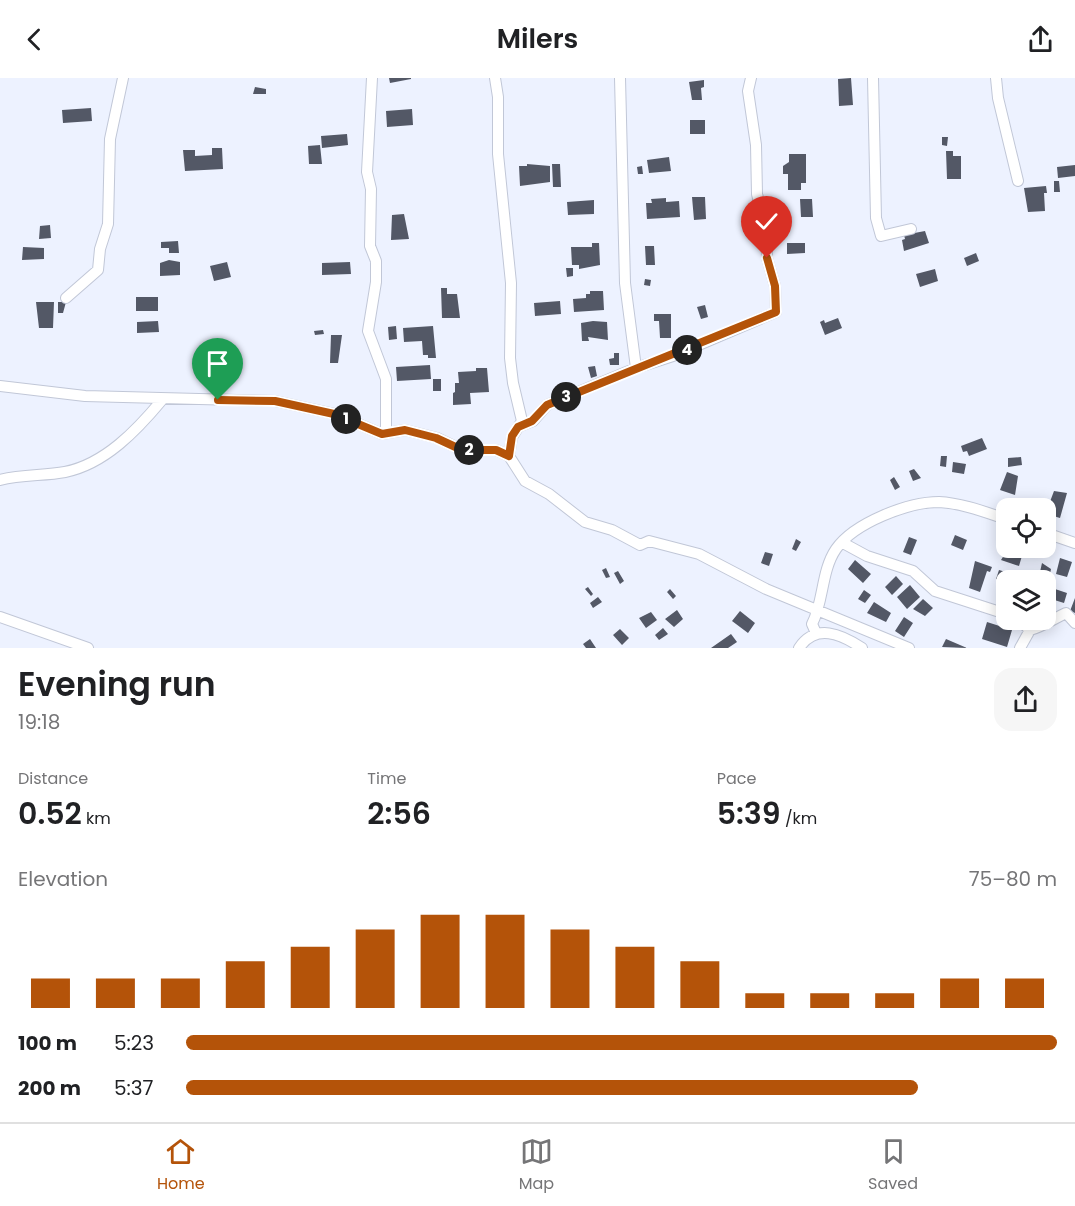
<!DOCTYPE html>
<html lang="en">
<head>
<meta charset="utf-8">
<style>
  :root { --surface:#fff; --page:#f6f6f6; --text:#202124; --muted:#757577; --line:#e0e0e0; --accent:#b45309 }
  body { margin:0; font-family:Poppins,sans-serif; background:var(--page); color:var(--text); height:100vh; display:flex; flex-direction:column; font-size:22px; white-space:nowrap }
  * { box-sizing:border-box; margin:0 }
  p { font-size:20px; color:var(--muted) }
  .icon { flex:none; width:33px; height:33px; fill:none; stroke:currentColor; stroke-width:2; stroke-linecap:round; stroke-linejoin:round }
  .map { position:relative; height:570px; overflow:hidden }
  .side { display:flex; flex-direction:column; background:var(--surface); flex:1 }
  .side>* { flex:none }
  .buttons { position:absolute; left:996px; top:420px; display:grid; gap:12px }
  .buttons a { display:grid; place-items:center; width:60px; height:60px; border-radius:12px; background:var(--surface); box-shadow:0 3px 15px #0003; font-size:30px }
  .pin { position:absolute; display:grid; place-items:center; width:51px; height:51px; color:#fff; margin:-62px -26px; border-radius:50% 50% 50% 0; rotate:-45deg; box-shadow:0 0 6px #0007 }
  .pin .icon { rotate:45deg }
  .km { position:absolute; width:30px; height:30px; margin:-15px; border-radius:50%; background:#222; color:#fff; font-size:16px; line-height:30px; text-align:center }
  .round { display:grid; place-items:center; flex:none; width:63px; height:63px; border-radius:18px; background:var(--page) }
  .overview { display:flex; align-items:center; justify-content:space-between; height:102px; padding:0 18px }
  h1 { font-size:33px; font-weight:600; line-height:45px }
  .metrics { display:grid; grid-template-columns:repeat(3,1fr); gap:9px; height:102px; padding:6px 18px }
  .metrics div { display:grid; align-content:center }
  .metrics b { font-size:30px; font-weight:600 }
  .metrics small { font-size:16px; font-weight:400 }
  .metrics p { font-size:16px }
  .chart { height:168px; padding:12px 18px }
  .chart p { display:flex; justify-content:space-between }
  .chart svg { width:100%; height:108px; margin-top:6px; stroke:var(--accent); stroke-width:6 }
  ul { padding:0 18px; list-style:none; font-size:20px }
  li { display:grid; grid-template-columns:96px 72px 1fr; align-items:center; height:45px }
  li i { height:15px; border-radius:8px; background:var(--accent) }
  header { display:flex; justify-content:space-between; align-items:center; height:78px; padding:0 18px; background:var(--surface); font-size:27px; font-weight:600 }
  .tab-bar { display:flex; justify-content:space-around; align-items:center; height:84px; border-top:2px solid var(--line); background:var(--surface); font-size:16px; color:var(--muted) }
  .tab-bar a { display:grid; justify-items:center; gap:3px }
  .tab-bar .current { color:var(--accent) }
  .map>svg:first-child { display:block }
</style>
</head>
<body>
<header><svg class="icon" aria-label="back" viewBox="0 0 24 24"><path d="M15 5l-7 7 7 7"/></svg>Milers<svg class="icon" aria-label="share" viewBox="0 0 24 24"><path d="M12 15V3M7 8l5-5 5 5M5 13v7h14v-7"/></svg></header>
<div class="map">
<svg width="1075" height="570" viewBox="0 0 1075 570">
  <rect width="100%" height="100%" fill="#edf2ff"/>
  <path fill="#535866" d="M389 0H411V1L390 5Z
    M851 0 853 27 839 28 838 1Z
    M704 2V9L701 10 702 22H692L689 4Z
    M255 9 266 11V16H253Z
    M91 30 92 43 63 45 62 32Z
    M412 31 413 47 387 49 386 33Z
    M690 42H705V56H690Z
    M347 56 348 67 322 70 321 58Z
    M942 59H948L947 68 942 67Z
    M320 67 322 86H309L308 68Z
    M212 70H222L223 91 185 93 183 72H195V78L212 77Z
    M946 73H953V78H961V101H947Z
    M789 76H806V105H801V112H788V96H783V88L789 84Z
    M669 79 671 93 649 95 647 82Z
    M527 86 550 88V104L520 108 519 88H527Z
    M552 86H560L561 109H553Z
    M1075 87V98L1058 100 1057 89Z
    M642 88 643 96H638L637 89Z
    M1054 103H1059L1060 114H1054Z
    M1046 108 1047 115H1044L1045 133 1028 134 1024 110Z
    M692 119H705L706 141 694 142Z
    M666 120V124L679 123 680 139 647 141 646 125H652L651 121Z
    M800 121H812L813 139H801Z
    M594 122V136L568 137 567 124Z
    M404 136 409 161 391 162 392 137Z
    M50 147 51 160 39 161 40 148Z
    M925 153 929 165 904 173 902 162 905 161 904 157Z
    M178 163 179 175H169V170H161V164Z
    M592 165H599L600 187 579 191V187H572L571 169H592Z
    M787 165H805V175L787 176Z
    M645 168H654L655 187H646Z
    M23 169 44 170V181L22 182Z
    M976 175 979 183 967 188 964 180Z
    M169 182 180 184V197L160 198V185Z
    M227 184 231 199 214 203 210 188Z
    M350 184 351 196 322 197V185Z
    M566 190H573V198L567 199Z
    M935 191 938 203 920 209 916 196Z
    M645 201 651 202 650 208 644 207Z
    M441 210H447V216H457L460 240H442Z
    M590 213H603L604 232 574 234 573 221 586 220V216H590Z
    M136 219H158V233H136Z
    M560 223 561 236 535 238 534 225Z
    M36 224H54L53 250H39Z
    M58 224H66L63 235H58Z
    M705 227 708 239 701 241 697 229Z
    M654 236H671V260H660L659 243H654Z
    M838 240 842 250 825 257 820 244 824 242 825 245Z
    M158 243 159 254 137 255V244Z
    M593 243 607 244 608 262 588 259 589 263H582L581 245Z
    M396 248 397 261 389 262 388 249Z
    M433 248 436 280H428V277H423L422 263 404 264 403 250Z
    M323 252 324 256 315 257 314 253Z
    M331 257H342L338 285H330Z
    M232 272 235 282 216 288 213 277Z
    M614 275H619V287H610L609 281 614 280Z
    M430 287 431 301 397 303 396 289Z
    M595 288 597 298 591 300 588 289Z
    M476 290H487L489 314 470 315 471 326 453 327V315L455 314V305H459L458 294 476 293Z
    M433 301H441V313H433Z
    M982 360 987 371 969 378 967 373 963 374 961 368Z
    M941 378H947L946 389 940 388Z
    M1021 379 1022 387 1008 389V380Z
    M953 384 966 386 964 396 952 394Z
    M914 391 921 400 913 403 909 393Z
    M1007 394 1018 398 1015 417 1000 412Z
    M894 399 900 409 895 412 890 402Z
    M1054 413 1067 415 1060 440 1050 437 1052 430 1048 429Z
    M955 457 967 462 963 472 951 467Z
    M909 459 917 462 911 477 903 474Z
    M796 461 801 464 796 473 792 471Z
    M1019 470 1024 471 1019 488 1001 482 1008 471 1018 474Z
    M765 474 773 476 769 488 761 485Z
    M1060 480 1072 484 1067 499 1056 496Z
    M855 482 871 496 863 505 848 491Z
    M975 483 992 489 990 494 987 493 980 514 969 510Z
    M1042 485 1051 491 1050 496 1040 494Z
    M606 490 610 499 606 500 602 492Z
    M999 492 1019 498 1017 502 1006 504 996 501Z
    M618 493 624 503 620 506 614 495Z
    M896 498 903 506 892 517 885 509Z
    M910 507 920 519 907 531 897 519Z
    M588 509 593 516 591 518 585 511Z
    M1052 510 1067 515 1064 525 1048 520Z
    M670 511 676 518 673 521 667 514Z
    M864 512 871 517 865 525 858 521Z
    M598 519 602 524 593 530 590 525Z
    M1075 520V535L1070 533Z
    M923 521 933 530 925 538 913 531Z
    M874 524 891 535 886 544 867 535Z
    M677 532 683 541 674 549 665 541Z
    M740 533 755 545 748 555 732 543Z
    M651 534 657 542 646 550 639 540Z
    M904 539 913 545 904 559 895 553Z
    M987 544 1012 552 1007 569 982 561Z
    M663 550 668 556 659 562 655 557Z
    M620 551 629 560 622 567 613 557Z
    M731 556 737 564 728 570H711Z
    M590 561 596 570H586L583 566Z
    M946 561 967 570 942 569Z"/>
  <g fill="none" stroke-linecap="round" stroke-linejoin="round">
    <defs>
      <path id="minor" d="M372 0 367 94 371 111 370 168 376 183V204L368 253 386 301V355
        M495 0 498 19V76L511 205 510 280 513 305 522 343 512 359 509 378
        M873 0 876 140 881 158 911 151
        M996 0 998 20 1018 103
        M66 220 98 192 100 171 108 146 110 61 123 0
        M636 290 673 278 776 234 775 208 767 180 766 153 757 116 756 67 748 13 751 0
        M0 308 85 318 275 323 335 336 382 356 405 352 437 360 462 372H496L509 378 525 403 549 416 585 444 612 452 640 467 649 463 699 476 766 511 909 570
        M518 349 533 343 547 327 636 290 625 205 620 0
        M0 402C21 396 44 398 65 394 105 386 137 352 162 322
        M1046 455 1075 465
        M843 465 867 478 913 493 935 513 1006 536
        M0 539 88 570
        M1019 542 1030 552
        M816 555 812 546C824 523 821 493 836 471 854 445 908 424 939 424 961 425 985 434 1006 441
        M799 570C816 545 841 556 862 570
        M1020 570 1030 552C1044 548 1053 541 1066 535L1075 545"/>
    </defs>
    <use href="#minor" stroke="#c1c7d7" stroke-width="12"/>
    <use href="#minor" stroke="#fff" stroke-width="10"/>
  </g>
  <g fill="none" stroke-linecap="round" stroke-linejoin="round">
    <defs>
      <path id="route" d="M218 322 275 323 334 336 382 356 405 352 436 360 462 372H496L509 378 512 358 518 349 532 343 547 327 776 234 775 208 767 180"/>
    </defs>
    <use href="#route" stroke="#fff" stroke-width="12"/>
    <use href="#route" stroke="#b45309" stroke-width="8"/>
  </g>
</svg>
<div class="buttons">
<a><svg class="icon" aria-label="locate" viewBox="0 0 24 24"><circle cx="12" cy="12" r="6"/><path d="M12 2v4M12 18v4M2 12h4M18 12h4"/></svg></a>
<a><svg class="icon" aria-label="layers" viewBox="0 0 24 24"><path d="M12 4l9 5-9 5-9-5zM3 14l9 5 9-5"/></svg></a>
</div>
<div class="pin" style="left:218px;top:322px;background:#1e9e55"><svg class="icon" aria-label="arrive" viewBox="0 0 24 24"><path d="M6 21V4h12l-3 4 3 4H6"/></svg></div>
<div class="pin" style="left:767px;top:180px;background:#d93025"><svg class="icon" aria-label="check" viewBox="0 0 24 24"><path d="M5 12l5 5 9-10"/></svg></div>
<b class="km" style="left:346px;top:341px">1</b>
<b class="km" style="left:469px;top:372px">2</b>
<b class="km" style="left:566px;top:319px">3</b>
<b class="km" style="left:687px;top:272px">4</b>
</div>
<section class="side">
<div class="overview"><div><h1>Evening run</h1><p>19:18</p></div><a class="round"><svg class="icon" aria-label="share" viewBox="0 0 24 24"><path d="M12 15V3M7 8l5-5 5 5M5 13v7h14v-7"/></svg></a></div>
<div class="metrics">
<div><p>Distance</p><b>0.52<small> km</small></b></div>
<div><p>Time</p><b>2:56</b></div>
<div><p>Pace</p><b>5:39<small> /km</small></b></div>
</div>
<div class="chart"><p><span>Elevation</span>75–80 m</p>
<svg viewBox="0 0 160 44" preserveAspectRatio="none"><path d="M5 44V32M15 44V32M25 44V32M35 44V25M45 44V19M55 44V12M65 44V6M75 44V6M85 44V12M95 44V19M105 44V25M115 44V38M125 44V38M135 44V38M145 44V32M155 44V32"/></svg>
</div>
<ul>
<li><b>100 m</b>5:23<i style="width:100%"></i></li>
<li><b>200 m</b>5:37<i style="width:84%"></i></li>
</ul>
</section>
<nav class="tab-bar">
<a class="current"><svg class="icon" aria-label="home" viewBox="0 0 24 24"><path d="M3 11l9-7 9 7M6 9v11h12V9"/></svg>Home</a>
<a><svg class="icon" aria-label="map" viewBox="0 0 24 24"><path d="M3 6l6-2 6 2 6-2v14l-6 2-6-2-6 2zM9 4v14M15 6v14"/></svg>Map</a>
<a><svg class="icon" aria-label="saved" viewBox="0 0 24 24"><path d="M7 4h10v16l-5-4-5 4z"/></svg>Saved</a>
</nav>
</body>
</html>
